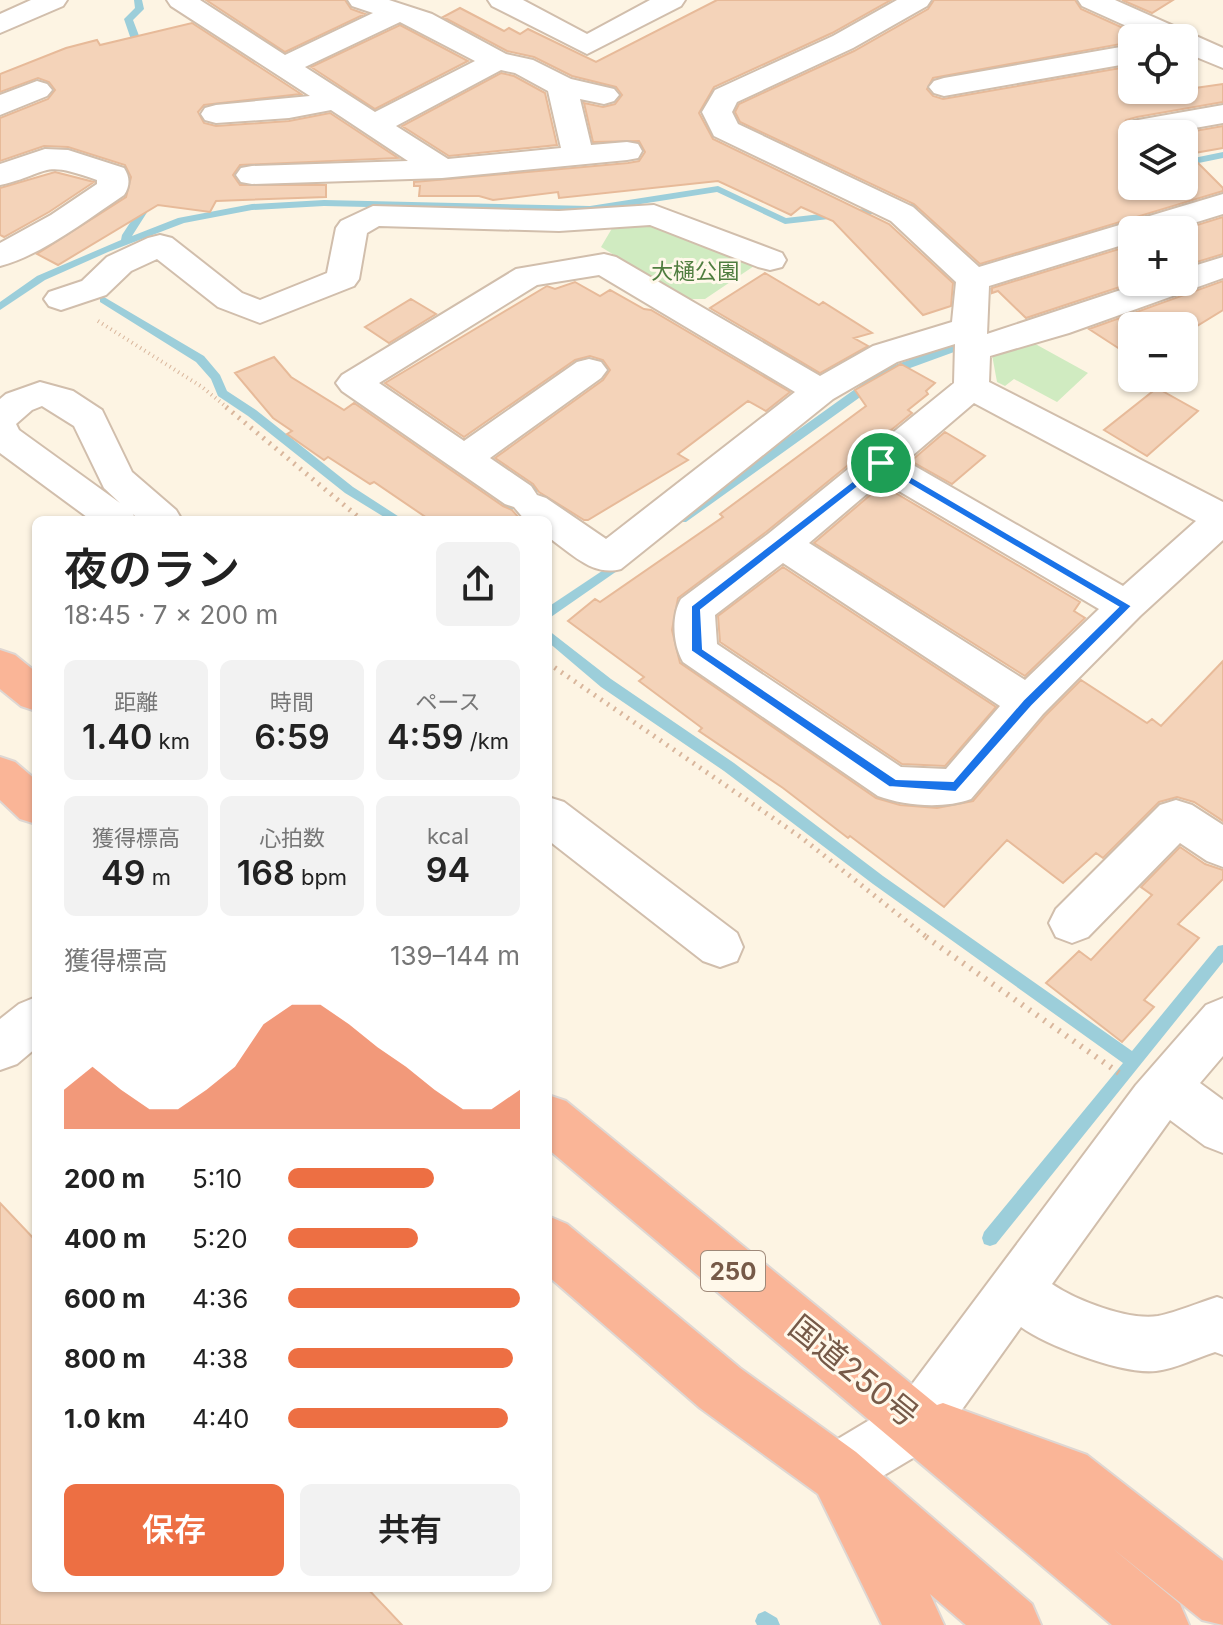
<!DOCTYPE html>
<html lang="ja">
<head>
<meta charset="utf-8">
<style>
  :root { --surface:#fff; --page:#f2f2f2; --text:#222; --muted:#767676; --accent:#ed6f43 }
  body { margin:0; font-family:Inter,"Noto Sans JP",sans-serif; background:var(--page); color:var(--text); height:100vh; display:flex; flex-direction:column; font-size:30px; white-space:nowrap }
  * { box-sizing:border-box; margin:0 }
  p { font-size:26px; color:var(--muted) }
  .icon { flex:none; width:44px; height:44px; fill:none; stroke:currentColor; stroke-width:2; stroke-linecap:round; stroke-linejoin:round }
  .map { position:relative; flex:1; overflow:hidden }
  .sheet { position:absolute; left:32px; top:516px; width:520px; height:1076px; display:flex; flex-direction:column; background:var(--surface); border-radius:12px; box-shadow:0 2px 6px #0004 }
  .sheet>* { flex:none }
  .controls { position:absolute; left:1118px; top:24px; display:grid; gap:16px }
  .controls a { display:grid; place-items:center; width:80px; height:80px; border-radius:12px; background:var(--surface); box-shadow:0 2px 6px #0004; font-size:40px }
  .pin { position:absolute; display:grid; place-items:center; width:68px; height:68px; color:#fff; margin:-34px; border:4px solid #fff; border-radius:50%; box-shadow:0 2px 8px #0007 }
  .round { display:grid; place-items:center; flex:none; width:84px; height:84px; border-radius:12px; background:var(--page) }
  .summary { display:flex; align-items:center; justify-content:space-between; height:136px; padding:0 32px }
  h1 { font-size:44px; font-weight:600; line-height:60px }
  .figures { display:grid; grid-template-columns:repeat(3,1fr); gap:12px; height:136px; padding:8px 32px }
  .figures div { display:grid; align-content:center; border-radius:12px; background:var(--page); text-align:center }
  .figures b { font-size:34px; font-weight:600 }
  .figures small { font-size:22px; font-weight:400 }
  .figures p { font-size:22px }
  .chart { height:224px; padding:16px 32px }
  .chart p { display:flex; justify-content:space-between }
  .chart svg { width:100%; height:144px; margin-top:8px; fill:var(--accent); opacity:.7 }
  .action { display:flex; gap:16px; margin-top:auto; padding:16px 32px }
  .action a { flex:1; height:92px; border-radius:12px; background:var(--accent); color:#fff; font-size:32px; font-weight:600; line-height:92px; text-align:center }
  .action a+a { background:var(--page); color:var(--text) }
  ul { padding:0 32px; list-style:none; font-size:26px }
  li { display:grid; grid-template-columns:128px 96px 1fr; align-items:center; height:60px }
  li i { height:20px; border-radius:10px; background:var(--accent) }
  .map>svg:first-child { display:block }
</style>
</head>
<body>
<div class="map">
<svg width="1223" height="1625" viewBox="0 0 1223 1625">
  <rect width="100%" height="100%" fill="#fdf4e3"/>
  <path fill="#d0ebc1" d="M648 222 754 266 705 299H687L601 247 614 225Z
    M1019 335 1088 373 1057 402 1014 379 1005 386 997 382 990 344Z"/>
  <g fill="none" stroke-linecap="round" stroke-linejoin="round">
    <path fill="#9cceda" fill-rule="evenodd" d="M134 0H142L144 9 133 20 146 54 141 57 136 54 124 19 135 8Z
      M1223 152V158L1184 166V160Z
      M718 186 786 218 934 201 939 204 934 207 785 224 717 192 590 212 324 206 252 210 184 223 108 252 45 280 0 310V302L37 276 121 240 122 235 143 203 148 200 153 203 132 236 178 218 252 204 324 200 590 206Z
      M104 297 204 356 220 375 227 391 256 410 353 487 404 520H389L345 493 248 416 218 396 211 379 196 362 100 302V298Z
      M972 338 977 342 976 344 891 375 686 522H678L676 519 678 516 883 369Z
      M550 473 556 477 554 480 498 520H483Z
      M626 555 632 559 630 562 548 619V607Z
      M548 630 611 679 734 763 883 876 1132 1051 1218 946 1223 945V962L996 1244 990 1246 984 1244 982 1238 984 1232 1123 1063 873 884 724 771 601 687 548 642Z
      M765 1611 777 1618 780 1625H757L755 1621 758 1614Z"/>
  </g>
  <path fill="#f4d3b9" stroke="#e7ba99" stroke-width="2" d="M206 0H345L351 9 365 14 285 52Z
    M717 0H891L832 33 714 87 699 113 713 139 889 224 953 283 951 306 923 315 833 221 801 207 791 215 718 181 559 198 558 192 493 200 479 196H419L420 186H414V182L628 163 639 161 645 152 639 141 593 142 584 103 603 107 615 104 622 95 616 87 572 76 534 57 507 51 443 17 460 8 504 31 509 28 520 34 528 29 596 62Z
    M934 0H1075L1081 9 1132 32V42L933 78 927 89 933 96 943 99 1132 66V97L1223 84V102L1137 117 1126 120 1120 129 1132 140V186H1184V134H1178L1223 126V148L1189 154 1223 188V191L980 264 914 204 740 122 735 112 739 104 854 51 928 9Z
    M1122 0H1173L1152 13Z
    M192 23 301 94 204 105 198 112 204 123 216 126 289 121 330 113 398 158 240 165 233 175 240 185H326V197L216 201 210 212 158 205 58 265 37 254 126 197 131 177 125 165 68 147 44 146 0 161V118L48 99 55 90 49 82 38 78 0 92V74L66 48 97 40 100 45Z
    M400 25 468 61 375 109 311 67Z
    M501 73 514 76 545 93 557 145 449 156 402 126Z
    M55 172 94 182 49 212 4 237 0 235V188Z
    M1223 217V254L1184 266V230H1181Z
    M1132 245V282H1135L1026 318 998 291 992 293V288Z
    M765 273 819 305 823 302 872 333 854 338 868 346 820 373 710 308Z
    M1223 281V310L1184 334V326H1132V357L1089 329Z
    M575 282 600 296 610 290 644 309 651 310 790 392 766 411 748 401 678 454 688 460 588 520H584L539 492 533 484 495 458 603 380 610 370 603 360 590 356 575 360 464 437 385 383 547 286 555 289Z
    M411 299 436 314 389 343 365 327Z
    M274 357 291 377 344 410 354 403 503 506 512 510 521 520H430L374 482 370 484 328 457 324 460 287 434 292 431 273 418 235 373Z
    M901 364 935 383 926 391 928 394 908 410 912 413 766 532 678 598 672 630 680 663 876 798 900 805 937 808 973 801 1045 716 1081 680 1147 723 1152 719 1161 726 1223 661V821L1194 802 1177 797 1159 802 1103 858 1096 853 1063 883 1007 840 944 907 850 836 848 838 783 788 699 731 702 728 639 681 644 677 568 621 595 599 600 602 723 517 720 514 866 406 855 390Z
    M1157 388 1198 411 1147 456 1104 430Z
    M945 432 985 456 952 484 911 461Z
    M882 485 1080 602 1074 611 1085 618 1025 676 814 543Z
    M783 567 996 707 945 766 902 764 720 642 718 616Z
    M1180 847 1205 864 1223 870V879L1178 924 1199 938 1144 1000 1154 1007 1122 1042 1046 983 1079 951 1091 960 1152 895 1141 887Z
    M0 1203 36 1241V1588H367L402 1625H0Z"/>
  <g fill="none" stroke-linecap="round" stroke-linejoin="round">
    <defs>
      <path id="minor" d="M31 0H67L63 6 0 33V14Z
        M167 0H200L285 55 373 13 352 6 348 0H389L432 14 506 54 533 60 571 79 614 89 619 95 614 101 604 104 580 99 591 145 627 142 638 144 642 151 638 158 627 160 442 178 252 184 241 182 236 175 241 168 252 166 408 161 331 110 289 118 216 123 205 120 201 114 205 108 216 105 310 96 171 6ZM400 22 475 61 375 112 305 67ZM501 70 515 73 548 91 561 148 448 159 396 126Z
        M488 0H523L587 34 650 0H685L681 6 587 54 492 6Z
        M897 0H931L927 6 853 48 737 102 732 112 738 124 913 207 979 267 1223 194V214L1171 230H1132V242L989 286 987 334 1145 282H1184V269L1223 257V278L1069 333 990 356 989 382 1223 502V540L1140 616 1043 714 971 799C944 809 905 806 878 796L683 662C673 645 671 616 681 599L768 534 954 383 955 344 897 362 833 399 621 569C592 577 570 552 548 537V520H525L514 507 505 504 342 391 336 383 342 375 516 269 604 254 616 257 820 376 873 346 952 322 956 282 891 221 714 136 702 112 715 90 833 36ZM599 275 795 392 606 539 546 498 537 495 531 486 490 458 601 378 607 370 601 362 589 359 577 362 464 441 379 383 537 285ZM974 403 1196 521 1123 586 906 461ZM882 481 1099 609 1025 680 809 543ZM783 563 1000 706 946 769 901 767 717 644 715 615Z
        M1078 0H1115L1223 48V68L1184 52V38H1153L1082 6Z
        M1132 45V63L944 96 934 93 929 87 934 81 944 78Z
        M37 81 47 84 52 90 47 96 0 115V95Z
        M1223 105V123L1161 134H1132V137L1123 129 1127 123 1138 120Z
        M45 149 68 150 124 168C130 177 130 186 124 195 88 219 42 255 0 266V243L51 215 97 184V180C39 159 52 173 0 185V164Z
        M654 205 782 253 786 260 782 267 770 270 758 267 650 225 559 231 379 226 367 233 359 279 354 286 260 323 218 307 157 259 131 271 106 295 61 310 49 306 44 299 49 292 82 281 107 257 148 238 160 235 172 238 242 293 260 300 327 273 336 228 341 221 373 206 559 211Z
        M40 382 73 391 102 410 132 472 176 510 182 520H139L133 514 136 520H91L0 453V399L6 394ZM42 406 74 426 104 488 120 503 19 430 16 424 32 410Z
        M548 797 564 802 737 933 743 947 737 961 720 967 703 961 548 840Z
        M1176 800 1192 805 1223 825V867L1207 861 1180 843 1088 937 1072 943 1056 937 1049 923 1056 909 1160 805Z
        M36 997V1048L17 1064 0 1070V1019L19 1004Z
        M1223 998V1056L1200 1083 1223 1100V1153L1205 1146 1170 1120 1052 1284C1075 1300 1129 1321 1158 1316 1177 1312 1198 1303 1217 1297L1223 1299V1355L1215 1352C1196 1358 1175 1369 1156 1371 1124 1375 1047 1346 1021 1327L938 1443 856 1492 836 1501 816 1492 807 1472 816 1452 898 1403 1136 1085 1206 1005Z"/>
      <path id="highway" d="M0 650 15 655 36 672V711L21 706 0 689Z
        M0 757 15 762 36 780V824L20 819 0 800Z
        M548 1095 566 1101 937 1405 943 1403 1087 1455 1223 1561V1625L1202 1620 1112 1548 1180 1604 1189 1625H1112L548 1149Z
        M548 1216 567 1224 740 1368 856 1452 1032 1604 1041 1625H966L930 1594 944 1625H882L818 1494 700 1408 548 1276Z"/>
    </defs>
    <use href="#minor" stroke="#d1beac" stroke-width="4"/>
    <use href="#highway" stroke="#ded7d3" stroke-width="4"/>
    <path stroke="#d9b69c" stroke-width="4" stroke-dasharray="1 4" stroke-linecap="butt" d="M98 321 202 387 229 409"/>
    <path stroke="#d9b69c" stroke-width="5" stroke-dasharray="2 6" stroke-linecap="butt" d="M226 407 362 520
      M548 663 802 838 929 939"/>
    <path stroke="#d9b69c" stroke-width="6" stroke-dasharray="2 7" stroke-linecap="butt" d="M926 937 1119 1073"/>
    <use href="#minor" fill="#fff" fill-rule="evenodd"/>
    <use href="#highway" fill="#fab597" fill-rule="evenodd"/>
  </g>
  <path fill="#1a73e8" stroke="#fff" stroke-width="2" fill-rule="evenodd" d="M881 459 1132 606 1032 706 956 792 889 787 691 651V606ZM882 468 1118 607 1023 700 953 781 896 779 703 649 701 610Z"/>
  <g text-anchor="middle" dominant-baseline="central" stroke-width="6" stroke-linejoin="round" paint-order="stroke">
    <g font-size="22" fill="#4f7d3f" stroke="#fff8ea">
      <text x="695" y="271">大樋公園</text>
    </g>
    <rect fill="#fff8ea" stroke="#9f8979" stroke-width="2" x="701" y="1251" width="64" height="40" rx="6"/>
    <g font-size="24" font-weight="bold" fill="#765a48">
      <text x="733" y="1271">250</text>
    </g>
    <g font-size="32" fill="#765a48" stroke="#fff8ea">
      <text transform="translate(854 1371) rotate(39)">国道250号</text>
    </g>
  </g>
</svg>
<div class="controls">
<a><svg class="icon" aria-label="locate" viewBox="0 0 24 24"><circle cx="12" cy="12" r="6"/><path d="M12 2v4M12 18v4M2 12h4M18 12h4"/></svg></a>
<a><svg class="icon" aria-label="layers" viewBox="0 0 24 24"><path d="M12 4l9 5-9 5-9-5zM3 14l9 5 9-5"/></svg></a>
<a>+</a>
<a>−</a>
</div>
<div class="pin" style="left:881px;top:463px;background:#1e9e55"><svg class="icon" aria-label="arrive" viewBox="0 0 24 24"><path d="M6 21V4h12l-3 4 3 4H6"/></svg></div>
<section class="sheet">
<div class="summary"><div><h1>夜のラン</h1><p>18:45 · 7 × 200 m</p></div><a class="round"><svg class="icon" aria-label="share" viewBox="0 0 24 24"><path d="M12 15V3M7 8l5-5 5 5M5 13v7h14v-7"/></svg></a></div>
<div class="figures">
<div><p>距離</p><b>1.40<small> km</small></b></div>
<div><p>時間</p><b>6:59</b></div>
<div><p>ペース</p><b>4:59<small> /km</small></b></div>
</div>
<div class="figures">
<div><p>獲得標高</p><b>49<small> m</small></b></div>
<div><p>心拍数</p><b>168<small> bpm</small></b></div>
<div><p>kcal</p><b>94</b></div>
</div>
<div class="chart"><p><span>獲得標高</span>139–144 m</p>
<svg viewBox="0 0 160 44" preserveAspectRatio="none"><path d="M0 44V32L10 25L20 32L30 38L40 38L50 32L60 25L70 12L80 6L90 6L100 12L110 19L120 25L130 32L140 38L150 38L160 32V44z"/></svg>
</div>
<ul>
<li><b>200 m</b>5:10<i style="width:63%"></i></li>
<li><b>400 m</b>5:20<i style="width:56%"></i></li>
<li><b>600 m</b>4:36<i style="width:100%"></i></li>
<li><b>800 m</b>4:38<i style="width:97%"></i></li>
<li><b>1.0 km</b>4:40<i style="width:95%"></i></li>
</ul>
<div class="action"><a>保存</a><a>共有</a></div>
</section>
</div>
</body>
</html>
